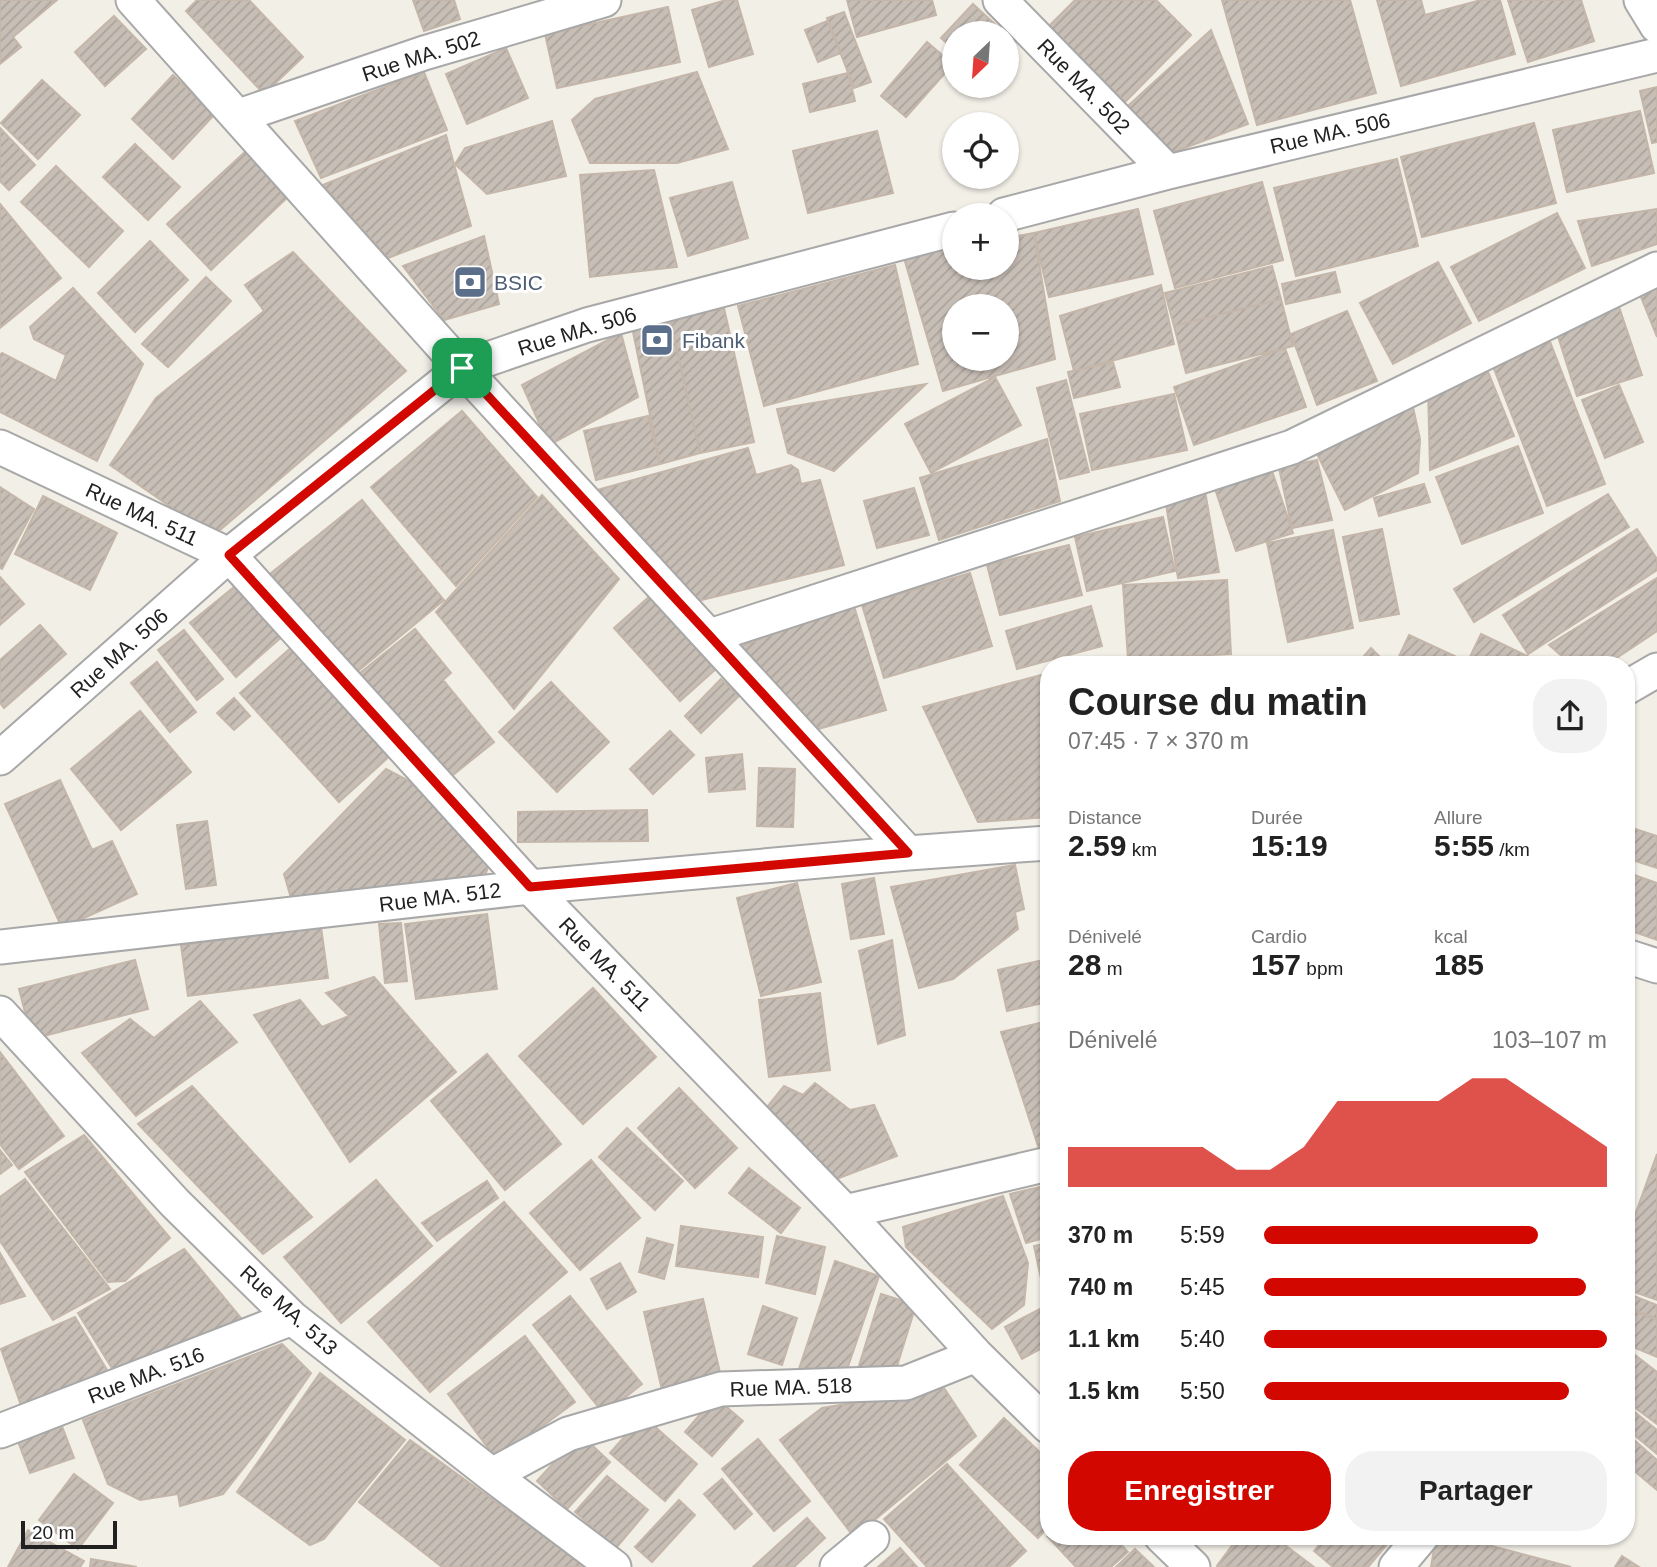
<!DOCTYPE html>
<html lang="fr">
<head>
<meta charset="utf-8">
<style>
  :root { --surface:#fff; --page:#f2f2f2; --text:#222; --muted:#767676; --accent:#d20800 }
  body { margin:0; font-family:Arial,sans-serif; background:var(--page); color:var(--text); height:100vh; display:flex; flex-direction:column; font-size:26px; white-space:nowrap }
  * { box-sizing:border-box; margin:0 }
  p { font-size:23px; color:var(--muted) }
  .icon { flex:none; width:38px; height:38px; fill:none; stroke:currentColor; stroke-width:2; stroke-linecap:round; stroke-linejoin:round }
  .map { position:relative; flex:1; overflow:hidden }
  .sheet { position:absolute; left:1040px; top:656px; width:595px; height:889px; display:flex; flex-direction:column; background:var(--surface); border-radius:28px; box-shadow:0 2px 5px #0004 }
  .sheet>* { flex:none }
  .needle { width:46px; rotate:205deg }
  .tools { position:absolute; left:942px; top:21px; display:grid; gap:14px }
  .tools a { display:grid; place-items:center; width:77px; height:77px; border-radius:50%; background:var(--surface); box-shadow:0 2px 5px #0004; font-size:35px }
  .scale { position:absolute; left:21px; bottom:18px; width:96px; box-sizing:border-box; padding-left:7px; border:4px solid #212121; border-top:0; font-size:19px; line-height:24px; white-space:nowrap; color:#212121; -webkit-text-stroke:5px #fff; paint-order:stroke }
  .pin { position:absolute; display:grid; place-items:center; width:60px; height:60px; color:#fff; margin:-30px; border-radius:14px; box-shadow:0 4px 10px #0006 }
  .round { display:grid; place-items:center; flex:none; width:74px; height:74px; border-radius:28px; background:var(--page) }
  .head { display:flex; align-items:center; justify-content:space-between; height:119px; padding:0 28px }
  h1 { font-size:38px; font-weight:600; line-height:52px }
  .stats { display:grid; grid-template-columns:repeat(3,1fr); gap:10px; height:119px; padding:7px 28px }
  .stats div { display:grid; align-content:center }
  .stats b { font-size:30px; font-weight:600 }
  .stats small { font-size:19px; font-weight:400 }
  .stats p { font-size:19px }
  .chart { height:196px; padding:14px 28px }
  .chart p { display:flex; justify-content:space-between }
  .chart svg { width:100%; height:126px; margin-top:7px; fill:var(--accent); opacity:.7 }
  .action { display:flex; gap:14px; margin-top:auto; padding:14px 28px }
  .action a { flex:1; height:80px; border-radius:28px; background:var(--accent); color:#fff; font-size:28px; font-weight:600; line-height:80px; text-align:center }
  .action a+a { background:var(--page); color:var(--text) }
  ul { padding:0 28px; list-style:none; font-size:23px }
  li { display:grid; grid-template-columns:112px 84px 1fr; align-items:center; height:52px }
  li i { height:18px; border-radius:9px; background:var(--accent) }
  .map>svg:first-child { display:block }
</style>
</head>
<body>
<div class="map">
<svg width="1657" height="1567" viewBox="0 0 1657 1567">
  <defs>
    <pattern id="building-hatch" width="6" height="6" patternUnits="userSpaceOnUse" patternTransform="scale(1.75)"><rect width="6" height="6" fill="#c7beb6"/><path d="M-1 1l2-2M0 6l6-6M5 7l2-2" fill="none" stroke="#aba39c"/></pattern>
  </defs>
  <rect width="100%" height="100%" fill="#f2efe7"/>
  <path fill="url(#building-hatch)" stroke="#c4b6a9" stroke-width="2" fill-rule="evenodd" d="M0 0H57L13 37 21 47 0 64Z
    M197 0H249L303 57 264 94 186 11Z
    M413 0H454L460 19 424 31Z
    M726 0H737L753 54 709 67 692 10Z
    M847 0H932L936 15 857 37Z
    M1075 0H1156L1191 35 1125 102 1049 26Z
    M1222 0H1350L1376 93 1257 125Z
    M1377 0H1421L1425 15 1481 0H1500L1515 54 1401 86Z
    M1508 0H1581L1594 41 1528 62Z
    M973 4 997 26 990 33H954V50L941 38Z
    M668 7 680 62 557 88 545 34Z
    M844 12 871 82 854 88 827 18Z
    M114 16 146 49 105 86 75 52Z
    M827 21 841 53 818 62 805 30Z
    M1211 30 1248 124 1158 158 1118 115Z
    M927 42 953 64 906 117 881 96Z
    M506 48 528 98 467 124 446 74Z
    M424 72 447 130 321 178 295 121Z
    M697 72 728 149 677 163H590L572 120 595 99Z
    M848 73 855 101 810 112 803 84Z
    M173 75 214 115 173 159 132 119Z
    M42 80 80 115 38 159 1 123Z
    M1657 87V142L1652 143 1640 91Z
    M1640 111 1654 173 1567 192 1553 130Z
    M552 121 566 176 487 194 455 164 465 148Z
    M1534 123 1556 203 1422 237 1401 157Z
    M0 128 35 165 9 190 0 181Z
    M877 131 893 193 808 213 793 151Z
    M446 135 471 226 388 258 323 185Z
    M135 144 180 187 148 220 103 177Z
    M246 151 289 196 211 270 167 224Z
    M1397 159 1418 246 1296 276 1274 188Z
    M56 166 123 231 89 267 21 202Z
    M654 170 677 267 590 277 580 175Z
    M732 182 748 238 688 256 670 198Z
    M1262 182 1283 260 1175 288 1154 211Z
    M0 204 61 278 0 328Z
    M1138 209 1153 274 1049 297 1034 233Z
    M1657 209V244L1592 266 1578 221Z
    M1557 213 1585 268 1479 321 1451 267Z
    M1034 233 1055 359 943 391 904 258 954 248V268H1006V238ZM954 306H1006V359H954Z
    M484 236 499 304 444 320 403 266Z
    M150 241 188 280 135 332 98 293Z
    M293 252 406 371 213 536 110 465 156 398 264 311 245 285Z
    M1438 262 1471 323 1393 364 1360 303Z
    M895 265 918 364 764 406 738 306Z
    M1272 266 1281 299 1174 326 1165 293Z
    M1335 272 1340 292 1286 304 1282 284Z
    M206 277 231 301 168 367 142 344Z
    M1657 279V337L1637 287Z
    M1161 285 1174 344 1074 371 1060 316Z
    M73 288 143 364 97 461 0 412V355L2 353 56 381 66 355 34 339 30 327Z
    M1281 299 1293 346 1186 373 1174 326Z
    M1617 301 1642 375 1577 396 1553 321Z
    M724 308 754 442 700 453 670 319Z
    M1347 311 1377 381 1317 405 1291 334Z
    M670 319 700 453 660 464 632 327Z
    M621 333 638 397 549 445 522 385Z
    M1549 339 1605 484 1547 506 1491 361Z
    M1285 348 1306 407 1194 445 1174 387Z
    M1113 362 1120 387 1074 398 1068 372Z
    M1486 367 1514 436 1430 470 1428 389Z
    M995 377 1021 425 931 473 905 424Z
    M1066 380 1089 472 1060 479 1037 388Z
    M926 384 834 471 788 453 777 409Z
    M1619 385 1643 442 1605 458 1582 400Z
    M1174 394 1187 450 1092 470 1080 414Z
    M1411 398 1420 439 1418 473 1345 510 1313 446Z
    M462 411 537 497 456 586 371 487Z
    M648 416 660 464 596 480 584 431Z
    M1047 439 1060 501 939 540 920 478Z
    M1518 446 1543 513 1462 544 1436 477Z
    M748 448 756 475 791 465 798 470 801 484 820 480 844 565 694 602 597 490Z
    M1317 460 1332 520 1292 528 1279 468Z
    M1271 468 1293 533 1236 551 1214 486Z
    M1424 484 1430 502 1379 516 1374 498Z
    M0 487 34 509 2 569 0 568Z
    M914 488 929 535 877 548 864 501Z
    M1205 491 1219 572 1178 578 1165 498Z
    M1608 494 1629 527 1474 622 1454 589Z
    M542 495 619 579 514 709 436 612Z
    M43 496 117 533 90 590 15 554Z
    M362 500 444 600 353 675 270 574Z
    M1163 517 1175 571 1087 591 1075 537Z
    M1382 529 1399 614 1360 621 1343 537Z
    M1637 529 1657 559V570L1528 654 1503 615Z
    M1333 530 1353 628 1288 642 1267 543Z
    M1069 545 1082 595 1000 615 987 565Z
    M970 573 992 646 884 678 862 605Z
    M0 577 24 604 0 625Z
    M1657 578V631L1606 665H1572L1549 645Z
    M1227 580 1231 654 1128 659 1123 585Z
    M239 583 283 636 236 677 190 623Z
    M650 596 716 669 680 701 614 628Z
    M853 603 886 710 800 734 734 649Z
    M1091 606 1102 646 1017 669 1006 631Z
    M40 625 66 654 4 708 0 703V660Z
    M415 629 451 673 443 680 494 742 448 779 360 673Z
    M184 630 223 679 197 700 158 650Z
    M1481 634 1546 665H1466Z
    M1409 635 1461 659 1458 665H1395Z
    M294 645 392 754 339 802 240 693Z
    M1371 648 1388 665H1356Z
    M157 662 196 712 170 732 131 683Z
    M1105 662H1159V665H1105Z
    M1048 673V817L978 822 923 707Z
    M721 679 739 696 701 733 685 716Z
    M551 682 609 742 557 792 499 732Z
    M234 698 250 716 234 730 217 713Z
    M140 711 191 772 121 830 71 769Z
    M670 731 694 755 653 794 630 769Z
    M742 754 745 789 709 792 706 758Z
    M759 768 795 769 793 827 757 826Z
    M386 769 411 782 489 864 482 885 291 898 284 874Z
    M60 780 92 850 112 841 137 894 62 928 5 804Z
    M647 810 648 841 518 842V812Z
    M207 821 216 885 186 889 177 825Z
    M1626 826 1657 836V868L1626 858Z
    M1015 865 1024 909 1015 912 1018 929 953 979 919 988 891 887Z
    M1626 872 1657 883V940L1626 929Z
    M874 878 884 934 851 939 842 884Z
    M797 883 821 982 761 996 737 898Z
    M487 914 497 989 416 999 405 924Z
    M401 923 407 981 385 983 379 924Z
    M321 927 328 978 188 996 181 945Z
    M892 940 905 1035 878 1044 859 951Z
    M135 960 148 1009 32 1039 19 989Z
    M1039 961 1048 1002 1007 1011 998 970Z
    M374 977 456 1072 350 1162 254 1015 300 1000 322 1027 349 1016 326 993Z
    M593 988 656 1057 583 1124 519 1056Z
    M820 993 830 1070 769 1077 759 1000Z
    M200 1001 237 1042 136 1116 82 1053 130 1019 154 1038Z
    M1048 1021V1150L1040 1152 1001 1032Z
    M0 1052 64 1136 19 1169 0 1144Z
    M487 1054 561 1144 505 1190 431 1101Z
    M815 1083 850 1110 874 1105 897 1156 831 1181 764 1111 784 1086 803 1095Z
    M192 1086 312 1217 263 1254 138 1124Z
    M679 1088 737 1148 695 1188 638 1128Z
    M627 1128 683 1181 655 1210 599 1157Z
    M84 1135 170 1238 125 1281 108 1282 25 1172Z
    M0 1150 12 1165 0 1174Z
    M1657 1154V1300L1626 1289V1240Z
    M591 1160 640 1218 580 1270 530 1213Z
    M749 1168 800 1208 781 1233 729 1193Z
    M25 1179 110 1289 53 1320 0 1241V1197Z
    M376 1180 432 1246 341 1323 284 1257Z
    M487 1181 498 1198 437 1241 422 1223Z
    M1048 1185V1237L1026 1243 1010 1194Z
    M1003 1196 1028 1263 1024 1305 992 1329 906 1247 903 1227Z
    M504 1202 567 1272 430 1392 368 1322Z
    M681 1226 763 1237 758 1277 676 1266Z
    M777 1236 825 1247 815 1294 766 1283Z
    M647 1238 673 1245 664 1279 639 1272Z
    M1048 1243V1282L1042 1283 1034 1246Z
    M184 1249 246 1324 118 1378 78 1313Z
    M0 1253 25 1296 0 1304Z
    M835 1261 879 1276 842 1384 799 1369Z
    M620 1263 636 1292 607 1309 591 1279Z
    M1626 1293 1657 1305V1319L1626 1306Z
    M881 1294 916 1305 893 1379 858 1369Z
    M570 1296 642 1384 604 1414 533 1325Z
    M703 1299 721 1377 662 1390 644 1312Z
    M1048 1305V1345L1022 1359 1005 1327Z
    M763 1306 797 1318 782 1365 748 1354Z
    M1626 1308 1657 1320V1357L1626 1344Z
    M75 1317 113 1380 23 1411 1 1349Z
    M525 1336 575 1402 497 1460 448 1394Z
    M282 1344 311 1373 253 1456 223 1494 180 1506 178 1494 140 1500 108 1484 83 1420Z
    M1626 1348 1657 1372V1424L1626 1401Z
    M320 1373 405 1440 324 1539 310 1545 237 1492Z
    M944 1388 976 1436 854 1537 780 1440 822 1408Z
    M715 1397 743 1421 712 1456 685 1432Z
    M1626 1405 1657 1430V1454L1626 1428Z
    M643 1416 697 1464 665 1501 610 1453Z
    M1004 1418 1048 1460V1527L1038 1538 960 1465Z
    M60 1421 74 1458 30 1473 16 1436Z
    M1626 1433 1657 1460V1490L1626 1464Z
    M580 1434 610 1462 567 1509 537 1481Z
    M758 1439 810 1501 774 1531 722 1469Z
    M410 1440 586 1567H442L359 1502Z
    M947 1464 1026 1551 1009 1567H927L884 1519Z
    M74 1474 113 1503 78 1549 39 1520Z
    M607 1476 648 1510 616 1548 575 1512Z
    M722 1479 752 1514 735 1529 704 1494Z
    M679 1500 695 1515 652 1562 635 1547Z
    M807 1518 825 1538 794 1567H753Z
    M28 1530 84 1561 80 1567H8Z
    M1113 1536 1128 1552 1111 1567H1076L1048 1537Z
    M1239 1536H1273L1314 1567H1218L1217 1566Z
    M1327 1536H1387L1391 1540 1368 1567H1333L1314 1551Z
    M1436 1536H1454L1571 1567H1431Z
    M900 1548 917 1567H878Z
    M1135 1549 1154 1567H1116Z
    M1622 1556 1639 1567H1615Z
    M91 1559 137 1567H90Z"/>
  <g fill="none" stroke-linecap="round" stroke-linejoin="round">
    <defs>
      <path id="minor" d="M133 0 462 368 908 853
        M1000 0 1168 172
        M1641 0 1657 26
        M239 116 424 53 604 0
        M1004 215 1168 172 1657 55
        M0 447 229 555 530 887 845 1212 976 1355 1048 1426
        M710 636 1292 447 1657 269
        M1626 688 1657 670
        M0 758 229 555 462 368 587 325 954 229
        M0 947 530 887 908 853 1048 843
        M1626 956 1657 966
        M0 1013 175 1203 292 1318 492 1475 614 1567
        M845 1212 1048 1164
        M0 1431 292 1318
        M492 1475 568 1434 721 1389 906 1383 976 1355
        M1161 1536 1193 1567
        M837 1567 872 1538
        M1396 1567 1422 1536"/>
    </defs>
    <use href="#minor" stroke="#a8a8a8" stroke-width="37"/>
    <use href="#minor" stroke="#fff" stroke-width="33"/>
  </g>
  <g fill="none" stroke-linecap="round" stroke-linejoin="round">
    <defs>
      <path id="route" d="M462 368 710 636 908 853 530 887 229 555Z"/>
    </defs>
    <use href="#route" stroke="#fff" stroke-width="14"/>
    <use href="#route" stroke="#d20800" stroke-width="9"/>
  </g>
  <defs>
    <symbol id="bank-square" viewBox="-11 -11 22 22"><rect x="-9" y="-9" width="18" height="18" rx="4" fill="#5c6f8a" stroke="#fff"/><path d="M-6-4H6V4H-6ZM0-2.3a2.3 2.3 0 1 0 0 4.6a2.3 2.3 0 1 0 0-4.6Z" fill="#fff"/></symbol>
  </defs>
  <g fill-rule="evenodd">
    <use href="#bank-square" x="451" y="263" width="38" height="38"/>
    <use href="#bank-square" x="638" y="321" width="38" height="38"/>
  </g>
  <g text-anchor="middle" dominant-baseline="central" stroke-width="6" stroke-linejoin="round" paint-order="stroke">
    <g font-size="21" fill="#212121" stroke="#fff">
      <text transform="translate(421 56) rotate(-18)">Rue MA. 502</text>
      <text transform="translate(1084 86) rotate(46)">Rue MA. 502</text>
      <text transform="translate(1330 133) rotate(-13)">Rue MA. 506</text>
      <text transform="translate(577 331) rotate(-17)">Rue MA. 506</text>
      <text transform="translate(142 514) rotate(25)">Rue MA. 511</text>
      <text transform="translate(119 653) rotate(-42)">Rue MA. 506</text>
      <text transform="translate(440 897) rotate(-7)">Rue MA. 512</text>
      <text transform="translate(605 964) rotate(46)">Rue MA. 511</text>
      <text transform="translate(289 1310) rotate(42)">Rue MA. 513</text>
      <text transform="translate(146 1375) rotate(-21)">Rue MA. 516</text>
      <text transform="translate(791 1387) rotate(-2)">Rue MA. 518</text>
    </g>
    <g font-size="21" fill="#4e5e75" stroke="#fff" text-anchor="start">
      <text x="494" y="282">BSIC</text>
      <text x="682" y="340">Fibank</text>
    </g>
  </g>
</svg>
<div class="tools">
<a><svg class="needle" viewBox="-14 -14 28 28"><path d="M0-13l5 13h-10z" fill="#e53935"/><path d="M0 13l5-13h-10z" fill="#767676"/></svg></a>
<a><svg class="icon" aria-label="locate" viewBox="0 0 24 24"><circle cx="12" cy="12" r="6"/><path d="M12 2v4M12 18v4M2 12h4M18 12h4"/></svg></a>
<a>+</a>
<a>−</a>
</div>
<div class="scale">20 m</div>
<div class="pin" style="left:462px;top:368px;background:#1e9e55"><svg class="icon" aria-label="arrive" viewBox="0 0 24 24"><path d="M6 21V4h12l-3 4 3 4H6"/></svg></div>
<section class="sheet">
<div class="head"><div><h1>Course du matin</h1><p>07:45 · 7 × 370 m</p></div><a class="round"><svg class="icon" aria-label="share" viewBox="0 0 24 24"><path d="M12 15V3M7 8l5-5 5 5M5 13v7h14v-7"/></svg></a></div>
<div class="stats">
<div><p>Distance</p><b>2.59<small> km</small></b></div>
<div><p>Durée</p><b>15:19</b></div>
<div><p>Allure</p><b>5:55<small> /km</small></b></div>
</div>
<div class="stats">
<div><p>Dénivelé</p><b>28<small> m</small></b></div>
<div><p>Cardio</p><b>157<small> bpm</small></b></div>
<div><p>kcal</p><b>185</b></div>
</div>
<div class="chart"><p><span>Dénivelé</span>103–107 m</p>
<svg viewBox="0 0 160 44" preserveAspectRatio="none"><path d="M0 44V30L10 30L20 30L30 30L40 30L50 38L60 38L70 30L80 14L90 14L100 14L110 14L120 6L130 6L140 14L150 22L160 30V44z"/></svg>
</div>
<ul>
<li><b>370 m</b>5:59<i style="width:80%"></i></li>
<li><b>740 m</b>5:45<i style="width:94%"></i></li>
<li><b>1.1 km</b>5:40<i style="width:100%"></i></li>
<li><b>1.5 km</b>5:50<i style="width:89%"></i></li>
</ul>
<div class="action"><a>Enregistrer</a><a>Partager</a></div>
</section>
</div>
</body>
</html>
